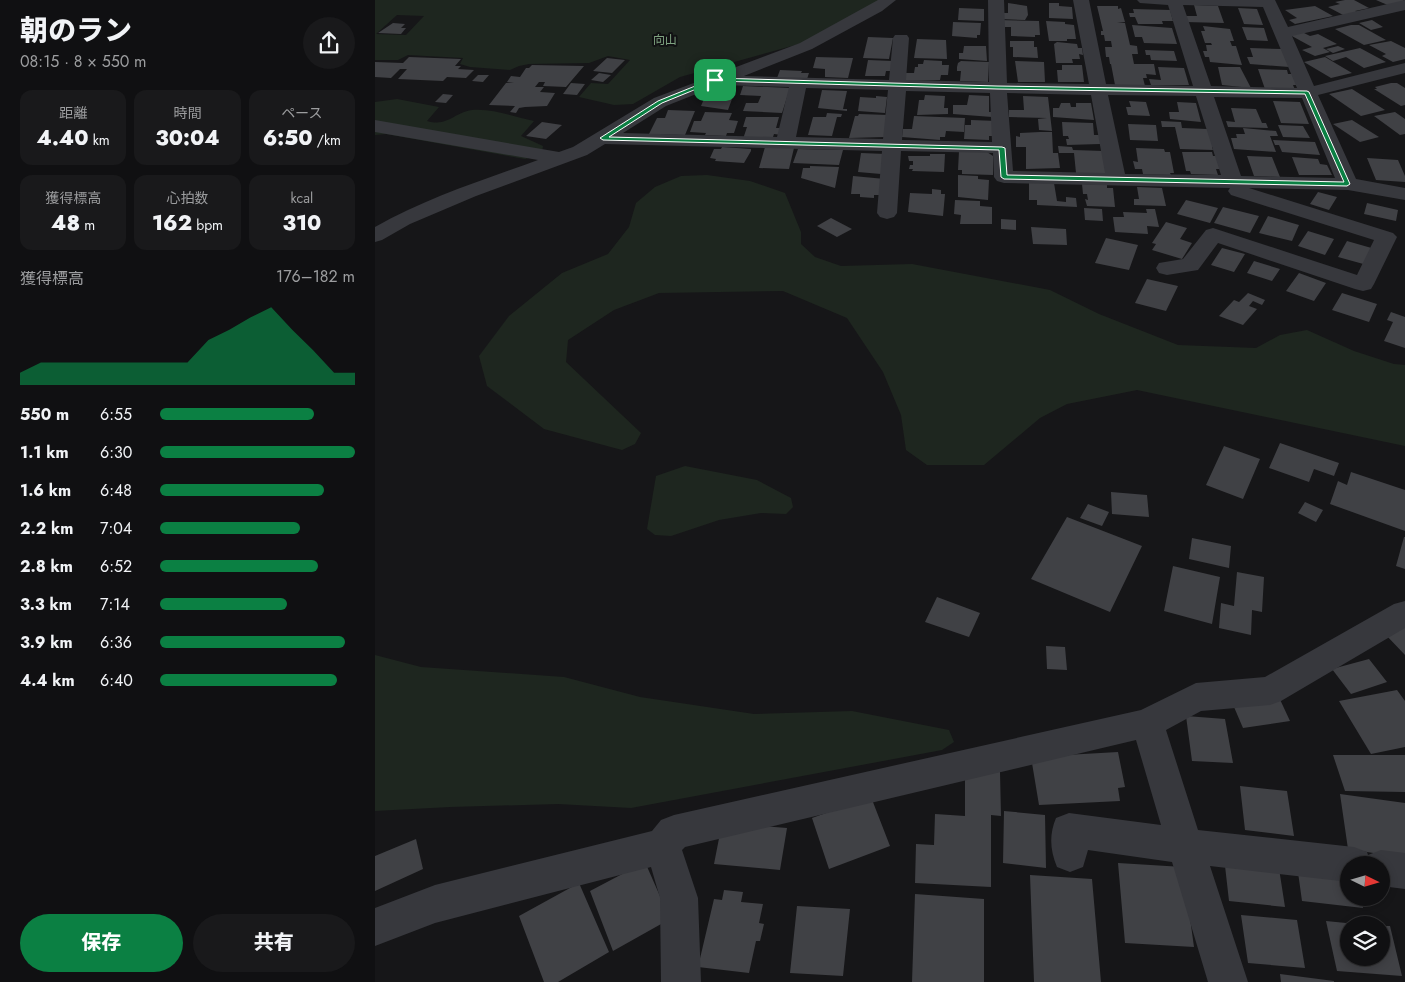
<!DOCTYPE html>
<html lang="ja">
<head>
<meta charset="utf-8">
<style>
  :root { --surface:#101012; --page:#19191b; --text:#f1f3f6; --muted:#9c9d9f; --line:#303032; --accent:#0b8043 }
  body { margin:0; font-family:Jost,"Noto Sans JP",sans-serif; background:var(--page); color:var(--text); height:100vh; display:flex; flex-direction:column; font-size:19px; white-space:nowrap }
  * { box-sizing:border-box; margin:0 }
  p { font-size:16px; color:var(--muted) }
  .icon { flex:none; width:28px; height:28px; fill:none; stroke:currentColor; stroke-width:2; stroke-linecap:round; stroke-linejoin:round }
  .map { position:relative; flex:1; overflow:hidden }
  .panel { display:flex; flex-direction:column; background:var(--surface); width:375px }
  .panel>* { flex:none }
  .needle { width:32px; rotate:95deg }
  .controls { position:absolute; left:965px; top:856px; display:grid; gap:10px }
  .controls a { display:grid; place-items:center; width:50px; height:50px; border-radius:50%; background:var(--surface); box-shadow:0 2px 8px #0003,0 0 0 1px var(--line); font-size:25px }
  .pin { position:absolute; display:grid; place-items:center; width:42px; height:42px; color:#fff; margin:-21px; border-radius:10px; box-shadow:0 2px 8px #0006 }
  .round { display:grid; place-items:center; flex:none; width:52px; height:52px; border-radius:26px; background:var(--page) }
  .head { display:flex; align-items:center; justify-content:space-between; height:85px; padding:0 20px }
  h1 { font-size:28px; font-weight:800; line-height:38px }
  .figures { display:grid; grid-template-columns:repeat(3,1fr); gap:8px; height:85px; padding:5px 20px }
  .figures div { display:grid; align-content:center; border-radius:12px; background:var(--page); text-align:center }
  .figures b { font-size:21px; font-weight:800 }
  .figures small { font-size:14px; font-weight:400 }
  .figures p { font-size:14px }
  .chart { height:140px; padding:10px 20px }
  .chart p { display:flex; justify-content:space-between }
  .chart svg { width:100%; height:90px; margin-top:5px; fill:var(--accent); opacity:.7 }
  .action { display:flex; gap:10px; margin-top:auto; padding:10px 20px }
  .action a { flex:1; height:58px; border-radius:30px; background:var(--accent); color:#fff; font-size:20px; font-weight:800; line-height:58px; text-align:center }
  .action a+a { background:var(--page); color:var(--text) }
  ul { padding:0 20px; list-style:none; font-size:16px }
  li { display:grid; grid-template-columns:80px 60px 1fr; align-items:center; height:38px }
  li i { height:12px; border-radius:6px; background:var(--accent) }
  main { display:flex; flex:1; min-height:0 }
  .map>svg:first-child { display:block }
</style>
</head>
<body>
<main>
<section class="panel">
<div class="head"><div><h1>朝のラン</h1><p>08:15 · 8 × 550 m</p></div><a class="round"><svg class="icon" aria-label="share" viewBox="0 0 24 24"><path d="M12 15V3M7 8l5-5 5 5M5 13v7h14v-7"/></svg></a></div>
<div class="figures">
<div><p>距離</p><b>4.40<small> km</small></b></div>
<div><p>時間</p><b>30:04</b></div>
<div><p>ペース</p><b>6:50<small> /km</small></b></div>
</div>
<div class="figures">
<div><p>獲得標高</p><b>48<small> m</small></b></div>
<div><p>心拍数</p><b>162<small> bpm</small></b></div>
<div><p>kcal</p><b>310</b></div>
</div>
<div class="chart"><p><span>獲得標高</span>176–182 m</p>
<svg viewBox="0 0 160 44" preserveAspectRatio="none"><path d="M0 44V38L10 33L20 33L30 33L40 33L50 33L60 33L70 33L80 33L90 22L100 17L110 11L120 6L130 17L140 27L150 38L160 38V44z"/></svg>
</div>
<ul>
<li><b>550 m</b>6:55<i style="width:79%"></i></li>
<li><b>1.1 km</b>6:30<i style="width:100%"></i></li>
<li><b>1.6 km</b>6:48<i style="width:84%"></i></li>
<li><b>2.2 km</b>7:04<i style="width:72%"></i></li>
<li><b>2.8 km</b>6:52<i style="width:81%"></i></li>
<li><b>3.3 km</b>7:14<i style="width:65%"></i></li>
<li><b>3.9 km</b>6:36<i style="width:95%"></i></li>
<li><b>4.4 km</b>6:40<i style="width:91%"></i></li>
</ul>
<div class="action"><a>保存</a><a>共有</a></div>
</section>
<div class="map">
<svg width="1030" height="982" viewBox="0 0 1030 982">
  <rect width="100%" height="100%" fill="#161618"/>
  <path fill="#1e261f" fill-rule="evenodd" d="M0 0H508L431 42 305 77 258 104 239 105 204 97 216 83 233 84 255 60 233 56 214 63 154 64 144 66 135 70 95 67 85 64 88 58 33 55 23 60H0ZM22 15 49 16 31 35 1 34Z
    M22 99 64 107 52 121C73 127 78 113 97 110 117 108 139 117 159 121L146 136 168 146 167 152 161 156 150 159 11 134 0 135V102Z
    M332 175 375 181 410 193 426 232V244L440 257 466 266 537 264 675 290 724 314 803 345 881 348 905 335 932 330 979 351 1019 364 1030 365V446L762 390 692 404 665 418 609 465H552L531 450 526 415 508 372 472 318 408 291 284 293 239 310 193 340 191 362 266 433 260 444 247 450 169 429 112 386 104 356 134 316 187 273 233 254 254 227 261 203 280 187 306 176Z
    M310 466 382 480 416 498 418 507 411 514 386 513 344 520 296 536 280 535 272 529 281 476Z
    M0 655 46 667 189 677 265 697 379 714 477 711 574 730 579 742 567 750 256 808 183 804 75 807 0 811Z"/>
  <path fill="#404145" d="M970 0H979L994 8 980 11 984 13 970 16 953 7 965 4 960 2Z
    M1001 0H1028L1030 2 1015 6Z
    M633 3 652 6 653 15 650 20 625 19V13H633Z
    M674 3H684V6L697 7 698 19 674 18Z
    M819 5 843 6 849 23 810 22 808 16H822Z
    M722 6H743V9L746 8 750 22 742 23H750L755 45 762 46 763 54H757L759 64H735L734 57H731L730 47H737L736 41H730L729 35H726V31H728Z
    M940 6 958 16 920 24 914 20 922 18 910 10Z
    M584 8 609 9V21L583 20Z
    M863 8 882 9 888 25 869 24Z
    M758 9 795 10 798 21H787L788 24H763L760 17H755L754 13H759Z
    M623 20 664 21 665 35H660V37L636 36V27H623Z
    M997 20 1008 27 996 30 984 23Z
    M671 21 690 22V24L699 25 701 39H692V41H674Z
    M578 22 606 23 605 35H602V38L577 36Z
    M18 23 30 24 26 28H31L26 34 3 33Z
    M757 25 797 28 802 44 769 43 767 37H760Z
    M976 25H984L1011 40 989 45 960 29Z
    M828 26 855 29 859 41H855L857 46H861L867 65 835 62 834 57H830L828 51H832L831 45H837L836 43H830L826 31H830Z
    M867 27 889 28 893 41 872 40Z
    M927 32 935 36 943 34 962 44 948 48 955 52 940 56 927 50 937 47 915 35Z
    M493 37 518 38 514 59 488 58Z
    M542 39 571 40 572 59 539 58Z
    M635 41H659V47H662L663 58 638 57V47H635Z
    M1016 41 1030 48V59L1018 62 1007 56 1011 54 994 45Z
    M682 42 702 44 703 48H707L708 55 704 54 705 59H697L698 63H681L679 44Z
    M589 46H611L612 61 584 59V53H588Z
    M963 46 970 49 958 53 951 49Z
    M875 48 907 49 914 67 875 64 872 57H878Z
    M985 48 1011 62 989 68 971 57 958 61 950 56Z
    M770 50 799 51 802 61 776 60 775 55H771Z
    M34 57 86 59 80 66H86L83 69 99 70 91 78 72 77 68 81 23 79 32 69H25L16 78 0 77V62L28 63Z
    M441 57 478 58 473 78 450 77V69L438 68Z
    M950 57 977 73 956 78 929 62Z
    M232 58 250 60 237 73 218 71Z
    M493 60 518 61 517 71H511L510 76H490Z
    M549 60 567 61V65H574L573 75H566L565 80 529 81 531 73H539L540 67H543V64H548Z
    M586 61 614 62 613 82 585 81 586 71H582V67L583 63Z
    M640 61 669 62 670 82H643Z
    M736 64H779L781 75 771 74 772 78H768L770 86 740 85Z
    M157 65 209 66 191 87 168 86 170 82H164L160 87H169L165 92 180 93 172 106 150 107 144 108 141 113 135 112 140 106 114 105 131 83 139 82H132L136 76 145 77 151 68H154Z
    M687 65H707L709 82H683L682 70H687Z
    M783 67 809 68 814 85H776L774 79 786 80Z
    M843 67H865L876 88 847 85Z
    M883 69 912 70 913 74H919L924 85H918L920 90 890 89Z
    M405 70 427 71 426 73H434L432 79 402 78Z
    M224 73 236 75 228 82 216 80Z
    M103 75H114L108 82 97 81Z
    M196 83 210 84 202 95 188 94Z
    M1016 83H1022L1030 88V105L1026 106 999 89H1002L1000 87Z
    M368 86 415 88 407 113 368 111 371 103H383L386 96 365 95Z
    M334 87 361 88 353 110 326 106Z
    M977 89 1010 110 986 116 954 94Z
    M447 90 472 91 468 109H472V111L443 108Z
    M68 94 78 95 71 103 60 102Z
    M550 95 570 96 569 108H573V114L542 115 544 100H549Z
    M594 95 614 96V112H617V117L578 114V105H592Z
    M501 96 512 97 510 113 483 111 485 97 501 98Z
    M648 96 673 97 677 131 664 130 663 119 672 118 634 117V110H649Z
    M754 101 771 102 775 116 753 115 751 107H756Z
    M898 101 925 102 934 124 906 123Z
    M802 102 821 103 826 122 795 119 794 112H804Z
    M686 103H695L696 107H701V103H716L719 120 678 117V108H684Z
    M856 108 881 109 887 123H891L893 128 853 127 851 121 860 122Z
    M293 110 320 111 310 135 274 134 282 118H290Z
    M330 112 357 113 354 120 363 121 359 133H352L351 136 330 135 331 133 315 132 319 121H326Z
    M1020 112 1030 119V134L1025 135 999 116Z
    M452 113 467 114 466 117H462L457 136 433 135 438 117H451Z
    M484 114 513 115 510 137 474 138 480 116H483Z
    M539 116 590 118 589 132 571 131 570 137H565V140L527 137 528 129H537Z
    M371 117H404L401 128H409L407 135 399 134 397 140 368 139 372 127H368Z
    M596 120 622 121V136H614V140L589 139 590 125H596Z
    M977 120 1004 137 985 142 958 124Z
    M786 121 806 122 807 128 832 129 842 147H837L838 150 805 149 800 127H787Z
    M167 122 187 125 171 139 151 136Z
    M687 122 718 123 719 135H725V144L692 145 691 139H694L693 136H688Z
    M753 124 781 125 783 141 755 140Z
    M903 125 928 126 935 138 908 137Z
    M868 128 901 131 903 136H895L901 152 859 149 856 138H862L861 134H870Z
    M665 132H677L678 153H683L685 168 651 169V147H641V136L645 137V133Z
    M898 140 940 142 945 155 907 152 904 145H900Z
    M683 146 697 147 698 150 729 151 733 174 701 173 699 153H684Z
    M347 147 376 149V151L369 163 340 161 341 159 335 158 339 149H346Z
    M390 147 419 148 414 169 384 168Z
    M761 148 789 149 790 152H795L799 173H795L796 175 768 174 767 169H760L758 161 763 162Z
    M423 149 468 150 464 165 418 163Z
    M584 151 612 152 618 156V175L587 174V170H583Z
    M807 152H837L838 156H842L845 169H841L843 175 816 174 815 171H811Z
    M486 153 511 154 506 174 483 172Z
    M555 154H570L569 172 537 171 538 169H534L535 165H538V161H534L533 156H555Z
    M872 156 897 157 905 177 879 176Z
    M917 157 943 159 945 164 952 165 957 175H924Z
    M992 158 1023 160 1030 176V182L1001 180Z
    M435 166 464 167 460 188 426 178 428 168H435Z
    M583 175 603 176V179L614 180 613 200 583 197Z
    M478 176 510 179 508 195H499V198L485 197V194H476Z
    M654 182 679 183 682 201 691 202V197L701 198 702 207 662 205V200H654Z
    M707 184 732 185V188H738L740 207 712 206 710 199 713 200 712 194H708Z
    M762 187 787 188 791 206 759 205V199H764Z
    M557 189 566 190V194H570L568 216 533 212 535 193 557 194Z
    M943 192 962 197 954 210 935 204Z
    M580 200 605 201V206L617 207V224H585L586 215 579 214Z
    M811 200 843 208 835 223 802 214Z
    M992 203 1023 210 1021 221 989 214Z
    M848 207 884 216 875 233 839 223Z
    M709 208 727 209 728 221 710 220Z
    M771 209H780L784 227 772 226 773 234 740 232 738 217H749L748 212 772 213Z
    M893 216 924 225 917 241 884 233Z
    M456 218 477 229 462 237 442 226Z
    M626 219 641 220V230L626 229Z
    M791 222 812 228 805 239 817 243 807 259 777 250 781 244 777 243Z
    M656 227 691 229 692 245 658 244Z
    M933 231 959 239 950 255 923 246Z
    M731 238 763 245 754 270 720 263Z
    M972 241 1000 249 992 265 963 257Z
    M847 248 870 254 859 272 836 265Z
    M879 261 905 269 897 281 872 273Z
    M924 273 951 283 939 301 911 291Z
    M772 279 803 286 791 311 760 303Z
    M873 293 890 300 887 305 878 301 874 306 882 309 868 325 844 316 859 300 864 302Z
    M967 293 1002 304 994 322 957 310Z
    M1016 312 1030 317V348L1009 341 1018 322 1012 320Z
    M905 443 964 463 959 476 939 469 934 482 894 468Z
    M849 446 885 459 868 499 831 485Z
    M976 472 1030 490V531L955 504 963 481 972 485Z
    M736 492 772 495 774 517 737 514Z
    M930 502 948 510 941 522 923 513Z
    M713 504 734 512 727 526 705 518Z
    M692 517 767 546 735 612 656 579Z
    M1029 537H1030V569L1021 566Z
    M817 538 856 546 854 568 814 559Z
    M798 566 845 577 837 624 789 611Z
    M862 572 889 577 887 612 877 610 876 635 844 628 846 603 859 606Z
    M562 597 605 613 594 637 550 622Z
    M1030 625V655L1010 634Z
    M671 646 690 647 692 670 672 669Z
    M994 659 1012 682 976 694 957 669Z
    M1022 690 1030 701V747L996 754 964 701Z
    M902 693 915 721 868 728 856 700Z
    M811 716 850 719 858 763 817 761Z
    M743 752 750 787 743 788 745 801 664 805 656 757Z
    M958 755H1030V792L970 791Z
    M590 770 625 772 626 816 616 815V887L540 883 541 844 559 845 560 814 590 816Z
    M865 786 912 791 919 836 870 830Z
    M965 794 1030 803V858L973 849Z
    M496 797 515 846 454 869 437 818Z
    M629 811 670 815 671 868 628 863Z
    M347 823 412 828 405 870 339 864Z
    M41 839 48 869 0 891V856Z
    M849 857 903 862 910 907 854 901Z
    M270 862 295 919 238 951 215 891Z
    M743 863 808 867 819 947 750 943Z
    M922 865 974 870V898H986L988 908 927 901Z
    M655 875 717 879 726 982H659Z
    M204 883 234 952 183 982H169L144 916Z
    M349 890 368 892 366 902 388 904 384 923 389 924 385 941H381L374 973 323 967 339 899 347 900Z
    M540 894 609 899V982H537Z
    M422 906 475 909 468 976 415 973Z
    M866 915 922 920 930 968 873 963Z
    M951 921 981 924 974 925V958H1006V926H1015L1027 976 962 971Z
    M905 974 959 981V982H906Z"/>
  <g fill="none" stroke-linecap="round" stroke-linejoin="round">
    <path fill="#37383d" fill-rule="evenodd" d="M503 0H521L507 11 437 49 369 76 514 80 518 38 520 35H532L534 38 531 80 614 82 613 0H629L632 83 714 84 698 0H714L731 84 818 86 793 5 765 3 762 0H900L913 27 1030 0V10L917 36 939 86 1030 63V73L943 95 981 179 1030 188V200L973 190 874 188 1018 233 1022 237 999 284 996 289 988 291 980 289 843 243 823 270 792 275 784 273 781 268 784 263 808 259 831 230 838 228 982 275 999 240 856 195 853 191 855 188 629 183 622 181 619 177 618 153 526 151 522 213 519 217 512 219 505 217 502 213 507 151 230 144 212 155 101 196 35 224 7 240 0 242V227C51 198 108 180 163 160L0 132V120L184 152 198 147 279 98 425 43ZM808 5 888 7 922 88 836 86ZM344 85 414 87 402 137 248 133 291 106ZM431 88 513 90 508 139 421 137ZM531 91 615 93 617 142 527 140ZM632 93 716 95 730 173 638 171ZM733 95 821 96 846 175 750 174ZM839 97 927 98 960 178 866 176Z
      M1030 601V628L906 701 895 705 826 711 791 730 823 830 979 847 992 852 993 855 1006 850 1030 853V889L1006 886V865H974V882L835 866 873 982H833L797 862 713 850 708 867 695 872 682 867C675 850 674 835 681 818L694 813 786 825 761 740 310 847 307 850 323 898 326 982H286L285 898 276 867 60 923 0 946V908L60 885 277 831 286 820 299 815 766 710 821 683 890 677 1019 604Z"/>
  </g>
  <path fill="#0b8043" stroke="#fff" fill-rule="evenodd" d="M340 78 622 86 932 91 934 92 975 184 972 186 629 179 626 177 624 150 228 140 225 138 283 101ZM341 81 622 89 930 94 969 182 632 175 630 148 627 147 234 137 287 103Z"/>
  <g text-anchor="middle" dominant-baseline="central" stroke-width="4" stroke-linejoin="round" paint-order="stroke">
    <g font-size="12" fill="#7fa381" stroke="#111113">
      <text x="290" y="40">向山</text>
    </g>
  </g>
</svg>
<div class="controls">
<a><svg class="needle" viewBox="-14 -14 28 28"><path d="M0-13l5 13h-10z" fill="#e53935"/><path d="M0 13l5-13h-10z" fill="#9c9d9f"/></svg></a>
<a><svg class="icon" aria-label="layers" viewBox="0 0 24 24"><path d="M12 4l9 5-9 5-9-5zM3 14l9 5 9-5"/></svg></a>
</div>
<div class="pin" style="left:340px;top:80px;background:#1e9e55"><svg class="icon" aria-label="arrive" viewBox="0 0 24 24"><path d="M6 21V4h12l-3 4 3 4H6"/></svg></div>
</div>
</main>
</body>
</html>
